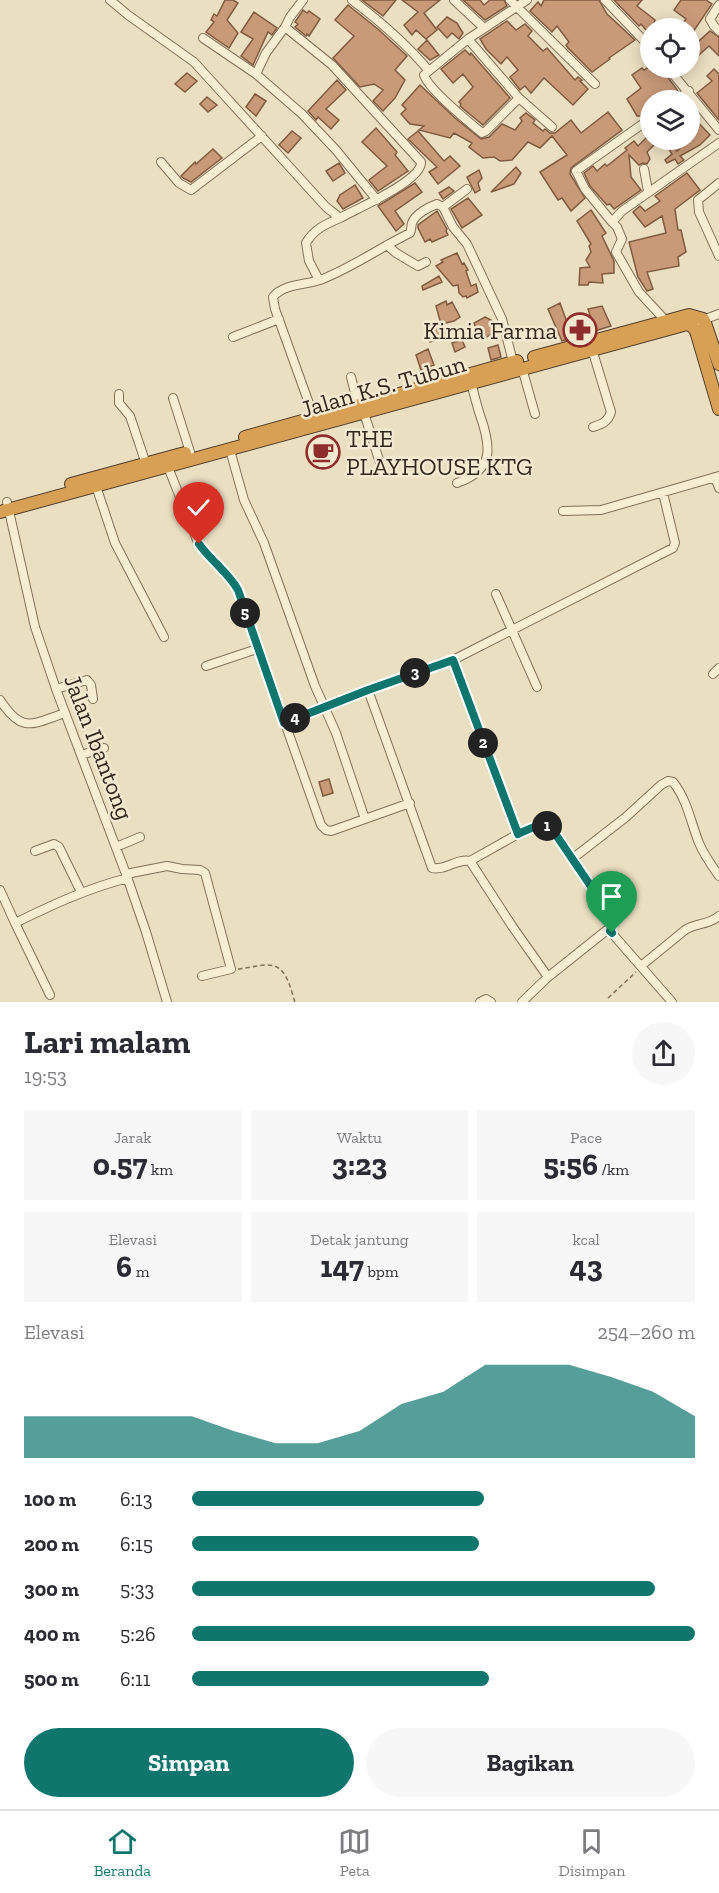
<!DOCTYPE html>
<html lang="id">
<head>
<meta charset="utf-8">
<style>
  :root { --surface:#fff; --page:#f7f7f7; --text:#2b2b33; --muted:#7c7c81; --line:#e1e1e2; --accent:#0f766e }
  body { margin:0; font-family:"Zilla Slab",serif; background:var(--page); color:var(--text); height:100vh; display:flex; flex-direction:column; font-size:22px; white-space:nowrap }
  * { box-sizing:border-box; margin:0 }
  p { font-size:20px; color:var(--muted) }
  .icon { flex:none; width:33px; height:33px; fill:none; stroke:currentColor; stroke-width:2; stroke-linecap:round; stroke-linejoin:round }
  .map { position:relative; height:1002px; overflow:hidden }
  .panel { display:flex; flex-direction:column; background:var(--surface); flex:1 }
  .panel>* { flex:none }
  .tools { position:absolute; left:640px; top:18px; display:grid; gap:12px }
  .tools a { display:grid; place-items:center; width:60px; height:60px; border-radius:50%; background:var(--surface); box-shadow:0 3px 15px #0003; font-size:30px }
  .pin { position:absolute; display:grid; place-items:center; width:51px; height:51px; color:#fff; margin:-62px -26px; border-radius:50% 50% 50% 0; rotate:-45deg; box-shadow:0 0 6px #0007 }
  .pin .icon { rotate:45deg }
  .km { position:absolute; width:30px; height:30px; margin:-15px; border-radius:50%; background:#222; color:#fff; font-size:16px; line-height:30px; text-align:center }
  .round { display:grid; place-items:center; flex:none; width:63px; height:63px; border-radius:32px; background:var(--page) }
  .overview { display:flex; align-items:center; justify-content:space-between; height:102px; padding:0 24px }
  h1 { font-size:33px; font-weight:700; line-height:45px }
  .stats { display:grid; grid-template-columns:repeat(3,1fr); gap:9px; height:102px; padding:6px 24px }
  .stats div { display:grid; align-content:center; border-radius:0px; background:var(--page); text-align:center }
  .stats b { font-size:30px; font-weight:700 }
  .stats small { font-size:16px; font-weight:400 }
  .stats p { font-size:16px }
  .chart { height:168px; padding:12px 24px }
  .chart p { display:flex; justify-content:space-between }
  .chart svg { width:100%; height:108px; margin-top:6px; fill:var(--accent); opacity:.7 }
  .cta { display:flex; gap:12px; margin-top:auto; padding:12px 24px }
  .cta a { flex:1; height:69px; border-radius:36px; background:var(--accent); color:#fff; font-size:24px; font-weight:700; line-height:69px; text-align:center }
  .cta a+a { background:var(--page); color:var(--text) }
  ul { padding:0 24px; list-style:none; font-size:20px }
  li { display:grid; grid-template-columns:96px 72px 1fr; align-items:center; height:45px }
  li i { height:15px; border-radius:8px; background:var(--accent) }
  .menu { display:flex; justify-content:space-around; align-items:center; height:84px; border-top:2px solid var(--line); background:var(--surface); font-size:16px; color:var(--muted) }
  .menu a { display:grid; justify-items:center; gap:3px }
  .menu .selected { color:var(--accent) }
  .map>svg:first-child { display:block }
</style>
</head>
<body>
<div class="map">
<svg width="719" height="1002" viewBox="0 0 719 1002">
  <rect width="100%" height="100%" fill="#ebdfc1"/>
  <path fill="#c89a78" stroke="#815b40" stroke-width="1.5" d="M225 0H233L238 3 227 20 238 33 229 48 206 32 214 22 211 20 214 14 217 16Z
    M362 0H396L383 16Z
    M402 0H440L424 13 437 30 426 39 416 30 412 35 404 25 418 12Z
    M463 0H480L484 5 490 0H504L507 6 485 20Z
    M544 0H599L607 14 635 40 609 58 610 59 592 72 568 48 566 45 569 42 557 26 552 32 530 11 538 2 541 6Z
    M614 0H642L637 6 655 20 654 24 656 28H651V36L641 24 639 26Z
    M681 0H706L712 4 693 32 682 24 686 19 674 10Z
    M348 5 379 30 407 56 395 70 405 80 395 98 383 111 373 101 383 90 374 84 360 87 333 58 354 36 335 20Z
    M303 10 307 13 309 11 320 19 309 36 307 34 306 36 295 27 298 24 295 22Z
    M254 12 277 28 272 35 268 32 253 65 241 56 253 39 241 32Z
    M447 17 457 23 463 33 459 39 452 33 447 38 437 27Z
    M507 21 516 30 525 24 532 31 528 36 543 51 547 48 575 80 578 77 582 80 580 81 588 89 573 105 544 78 531 93 525 86 520 90 510 77 518 70 507 57 501 64 486 49 480 39Z
    M710 31 719 37V56L709 46 690 63V49Z
    M427 40 439 55 430 60 418 49Z
    M465 50 470 55 471 53 510 98 483 125 460 106 461 104 459 102 473 87 463 74 453 83 441 69Z
    M642 68 644 70 647 68H661L678 91 672 95 670 100H651V112L643 116H637L627 99 641 88 632 75Z
    M714 69 719 74V120L697 93 712 81 707 76Z
    M187 73 197 81 185 92 175 84Z
    M337 80 346 90 326 109 339 120 331 129 318 117 316 120 308 111Z
    M420 85 455 118 481 139 489 137 502 124 515 130 522 121 520 118 526 113 535 120 533 123 543 131 545 129 550 133H555L571 120 581 133 608 112 622 130 571 168 570 174 585 198 571 211 562 198 558 200 540 172 567 155 552 136 540 148 528 142 512 160 500 161 494 157 483 158 469 147 472 143 454 133 450 138 419 130 424 126 410 124 401 114 406 109 402 105Z
    M255 94 266 101 256 116 246 107Z
    M207 97 217 105 208 112 200 104Z
    M690 114 710 135 700 145 680 156 684 160 678 164 675 159 667 163 665 160 672 154 666 145 670 142 677 151 684 144 680 140H690Z
    M376 128 397 152 395 155 408 171 378 191 369 180 387 166 362 142Z
    M292 131 301 138 288 153 279 145Z
    M418 131 444 161 450 156 460 166 438 184 429 172 437 167 408 139Z
    M648 136 655 144 647 152 650 159 647 164 643 163 639 165 629 155 631 177 641 190 614 209 610 204 607 205 590 186 584 173 593 166 597 171 605 164 607 166 627 150 625 148 634 141 638 146Z
    M213 149 222 158 191 182 183 178 181 176 195 162 196 164Z
    M339 163 345 173 333 181 326 171Z
    M516 167 521 173 514 184 491 192Z
    M479 170 482 178 478 183 480 190 475 193 467 177Z
    M687 173 700 190 675 209 678 230H681L686 252 678 257 679 266 647 272 653 289 647 291 638 277 629 242 666 233 662 216 645 227 633 212 640 206 645 211 660 201 655 196Z
    M415 183 422 192 395 211 404 224 396 231 378 206Z
    M355 185 363 198 343 209 337 201 340 195Z
    M449 187 454 191 443 199 439 193Z
    M468 198 482 215 462 228 451 209Z
    M591 210 606 233 602 236 614 261V273L602 274 603 283 589 282 588 285H579L580 268 590 267 586 260 591 252 589 246 591 244 577 221Z
    M437 211 447 229 446 231 448 235 432 242 430 239 425 242 418 228V225Z
    M457 253 462 264 464 263 468 270 466 271 471 286 476 284 478 292 467 298 466 296 463 297 459 293 458 285 453 286 436 266 443 262 441 260Z
    M439 276 442 282 423 290 422 286Z
    M446 301 447 305 452 302 460 317 454 321 441 324 436 306Z
    M560 303 568 325 591 318 588 309 602 306 611 326 562 341 548 309Z
    M485 317 491 320 496 332 485 338 481 329 477 331 474 323Z
    M442 324 446 336 430 342 427 331Z
    M462 340 465 347 455 352 452 343Z
    M498 345 501 357 491 360 488 348Z
    M428 349 434 365 421 370 416 355Z
    M329 779 333 793 323 796 319 782Z"/>
  <g fill="none" stroke-linecap="round" stroke-linejoin="round">
    <defs>
      <path id="minor" d="M110 0 128 15 194 62 326 207 340 218C326 224 314 229 306 243L309 261 319 280
        M303 0 290 17 285 27 332 65 421 162C422 181 356 209 340 218
        M352 0C381 22 406 43 429 71
        M454 0 484 28
        M510 0 595 84
        M605 0 651 48
        M719 5 710 19 714 26 719 31
        M285 27 266 53 256 74 302 114 336 150 377 200
        M203 38 256 74
        M468 39 519 98 552 127
        M668 68 719 130
        M519 98 486 131 482 133C469 122 428 89 424 75L468 39 527 0
        M676 100 689 91
        M161 162 179 183 191 190 262 136
        M644 169 648 191
        M719 183 698 200 699 212 719 256
        M443 207 467 189
        M612 222 585 189 576 171 651 118
        M387 245 396 253 418 266 426 262
        M665 320 639 292 616 252 622 239 617 227 612 222 622 211 719 143
        M700 321 719 314
        M233 337 279 319
        M592 349 611 412C608 422 602 424 593 427
        M522 368 535 414
        M351 377 358 405
        M119 394V403L130 416 146 464
        M173 398 190 452
        M364 413 381 466
        M315 420 275 309 273 297C283 284 305 285 320 280 352 268 379 248 410 233 412 229 411 226 412 223 415 214 429 207 437 204L443 207 453 227 467 244 502 319 513 362
        M230 450 244 500 264 543 315 686 336 733 365 819
        M166 462 199 545C211 561 228 573 238 590L321 825 326 830 331 831 410 803
        M715 477 719 488
        M457 483C495 470 491 446 480 415 476 403 473 390 470 378
        M96 486 115 543 164 637
        M7 502 35 627 56 689 126 874 146 932 167 1002
        M563 511 601 510 719 476
        M496 594 537 687
        M453 660 518 834C529 828 541 822 552 829L605 907 612 926 610 931 672 1002
        M206 666 257 649
        M713 674 719 668
        M56 689 87 680 91 685 93 699
        M368 690 432 868C445 871 457 858 470 861L512 926 548 977
        M0 700C22 734 32 724 65 713
        M284 723 368 690 453 660 673 548 675 543 663 493
        M81 755 104 748
        M116 847 140 837
        M35 851 54 844 59 847 81 892
        M572 859 626 817 661 785 668 781 673 782C687 799 691 823 699 843 704 855 712 866 719 876
        M470 861 518 834
        M126 874 167 866 182 869 200 870 205 873 231 969 202 976
        M0 890 15 923
        M641 966 685 930C696 923 708 925 719 916
        M50 995 15 923C52 905 88 888 128 878
        M480 1002 486 999 491 1002
        M522 1002 548 977 612 926"/>
      <path id="highway" d="M534 357 689 315 703 319 705 323 719 364
        M245 437 517 361
        M71 484 185 453
        M0 512 687 324 692 326 696 331 719 409"/>
    </defs>
    <use href="#minor" stroke="#847059" stroke-width="10"/>
    <use href="#highway" stroke="#513f2e" stroke-width="14"/>
    <path stroke="#847059" stroke-width="1.5" stroke-dasharray="4.5 3" stroke-linecap="butt" d="M238 969C248 968 258 965 268 965 287 965 290 988 295 1002
      M608 998 636 972"/>
    <use href="#minor" stroke="#f7edd3" stroke-width="8"/>
    <use href="#highway" stroke="#d7a054" stroke-width="12"/>
  </g>
  <g fill="none" stroke-linecap="round" stroke-linejoin="round">
    <defs>
      <path id="route" d="M199 544C211 561 229 573 238 590L284 723 368 690 453 660 518 834C529 829 541 822 552 829L605 907 612 926 610 931 612 933"/>
    </defs>
    <use href="#route" stroke="#fff" stroke-width="12"/>
    <use href="#route" stroke="#0f766e" stroke-width="8"/>
  </g>
  <defs>
    <symbol id="pharmacy-ring" viewBox="-11 -11 22 22"><circle r="9.5" fill="#f3e9d0" stroke="#8f2d2c" stroke-width="1.5"/><path d="M-2-6h4v4h4v4h-4v4h-4v-4h-4v-4h4Z" fill="#8f2d2c"/></symbol>
    <symbol id="cafe-ring" viewBox="-11 -11 22 22"><circle r="9.5" fill="#f3e9d0" stroke="#8f2d2c" stroke-width="1.5"/><path d="M-5.5-4.5H6V0H3Q3 3.5 0 3.5H-2.5Q-5.5 3.5-5.5 0ZM3-3.2v2h1.7v-2ZM-6 4.5H4V6H-6Z" fill="#8f2d2c"/></symbol>
  </defs>
  <g fill-rule="evenodd">
    <use href="#pharmacy-ring" x="561" y="311" width="38" height="38"/>
    <use href="#cafe-ring" x="304" y="433" width="38" height="38"/>
  </g>
  <g text-anchor="middle" dominant-baseline="central" stroke-width="5" stroke-linejoin="round" paint-order="stroke">
    <g font-size="24" fill="#34281d" stroke="#f3e9d0" text-anchor="end">
      <text x="557" y="330">Kimia Farma</text>
      <text x="346" y="438" text-anchor="start">THE<tspan x="346" dy="28">PLAYHOUSE KTG</tspan></text>
    </g>
    <g font-size="24" fill="#34281d" stroke="#f3e9d0">
      <text transform="translate(383 386) rotate(-16)">Jalan K.S. Tubun</text>
      <text transform="translate(99 747) rotate(69)">Jalan Ibantong</text>
    </g>
  </g>
</svg>
<div class="tools">
<a><svg class="icon" aria-label="locate" viewBox="0 0 24 24"><circle cx="12" cy="12" r="6"/><path d="M12 2v4M12 18v4M2 12h4M18 12h4"/></svg></a>
<a><svg class="icon" aria-label="layers" viewBox="0 0 24 24"><path d="M12 4l9 5-9 5-9-5zM3 14l9 5 9-5"/></svg></a>
</div>
<div class="pin" style="left:612px;top:933px;background:#1e9e55"><svg class="icon" aria-label="arrive" viewBox="0 0 24 24"><path d="M6 21V4h12l-3 4 3 4H6"/></svg></div>
<div class="pin" style="left:199px;top:544px;background:#d93025"><svg class="icon" aria-label="check" viewBox="0 0 24 24"><path d="M5 12l5 5 9-10"/></svg></div>
<b class="km" style="left:547px;top:826px">1</b>
<b class="km" style="left:483px;top:743px">2</b>
<b class="km" style="left:415px;top:673px">3</b>
<b class="km" style="left:295px;top:718px">4</b>
<b class="km" style="left:245px;top:613px">5</b>
</div>
<section class="panel">
<div class="overview"><div><h1>Lari malam</h1><p>19:53</p></div><a class="round"><svg class="icon" aria-label="share" viewBox="0 0 24 24"><path d="M12 15V3M7 8l5-5 5 5M5 13v7h14v-7"/></svg></a></div>
<div class="stats">
<div><p>Jarak</p><b>0.57<small> km</small></b></div>
<div><p>Waktu</p><b>3:23</b></div>
<div><p>Pace</p><b>5:56<small> /km</small></b></div>
</div>
<div class="stats">
<div><p>Elevasi</p><b>6<small> m</small></b></div>
<div><p>Detak jantung</p><b>147<small> bpm</small></b></div>
<div><p>kcal</p><b>43</b></div>
</div>
<div class="chart"><p><span>Elevasi</span>254–260 m</p>
<svg viewBox="0 0 160 44" preserveAspectRatio="none"><path d="M0 44V27L10 27L20 27L30 27L40 27L50 33L60 38L70 38L80 33L90 22L100 17L110 6L120 6L130 6L140 11L150 17L160 27V44z"/></svg>
</div>
<ul>
<li><b>100 m</b>6:13<i style="width:58%"></i></li>
<li><b>200 m</b>6:15<i style="width:57%"></i></li>
<li><b>300 m</b>5:33<i style="width:92%"></i></li>
<li><b>400 m</b>5:26<i style="width:100%"></i></li>
<li><b>500 m</b>6:11<i style="width:59%"></i></li>
</ul>
<div class="cta"><a>Simpan</a><a>Bagikan</a></div>
</section>
<nav class="menu">
<a class="selected"><svg class="icon" aria-label="home" viewBox="0 0 24 24"><path d="M3 11l9-7 9 7M6 9v11h12V9"/></svg>Beranda</a>
<a><svg class="icon" aria-label="map" viewBox="0 0 24 24"><path d="M3 6l6-2 6 2 6-2v14l-6 2-6-2-6 2zM9 4v14M15 6v14"/></svg>Peta</a>
<a><svg class="icon" aria-label="saved" viewBox="0 0 24 24"><path d="M7 4h10v16l-5-4-5 4z"/></svg>Disimpan</a>
</nav>
</body>
</html>
